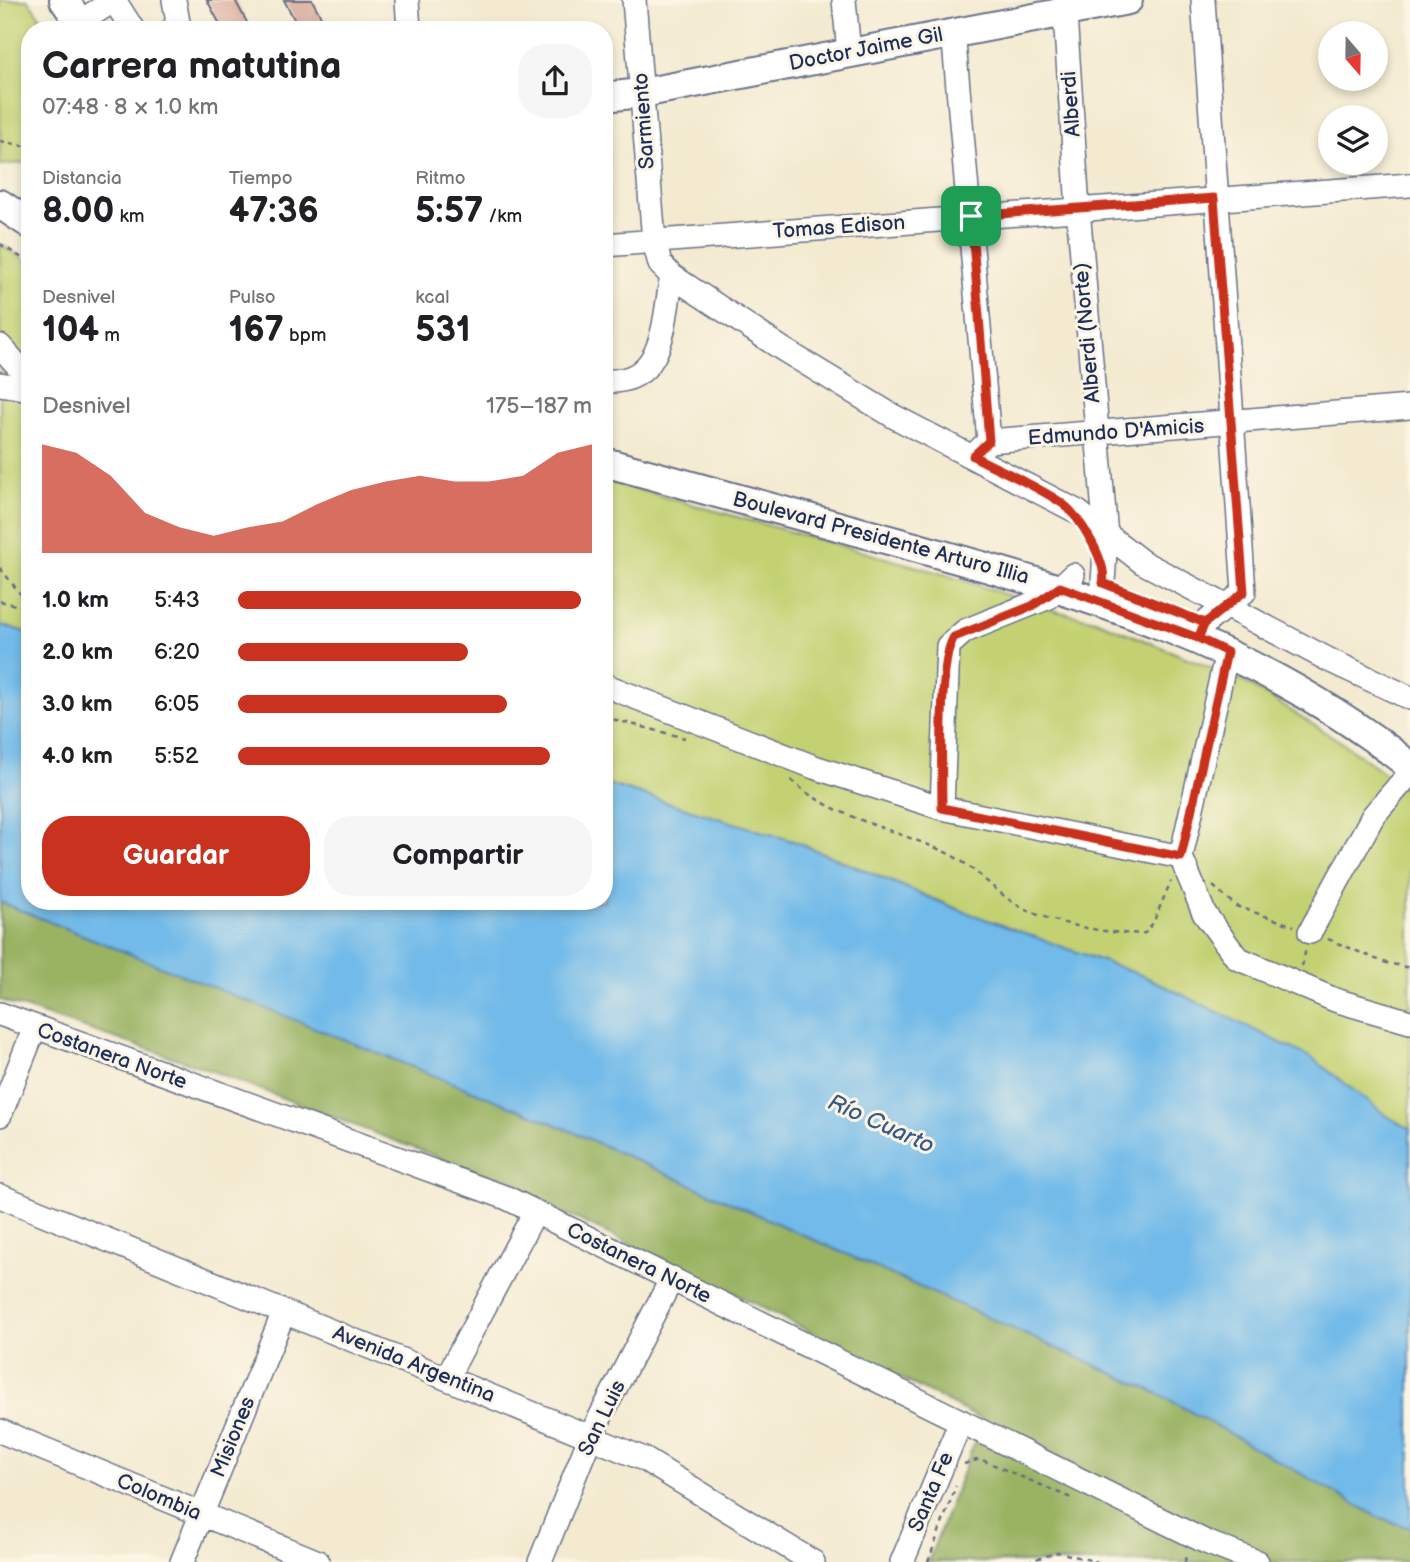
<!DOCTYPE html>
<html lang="es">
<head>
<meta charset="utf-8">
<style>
  :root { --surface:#fff; --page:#f6f6f6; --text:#202124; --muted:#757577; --accent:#c8321e }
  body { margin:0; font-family:"Balsamiq Sans",sans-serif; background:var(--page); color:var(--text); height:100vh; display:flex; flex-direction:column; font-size:26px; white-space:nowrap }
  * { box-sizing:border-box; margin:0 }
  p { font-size:23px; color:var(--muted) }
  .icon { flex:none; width:38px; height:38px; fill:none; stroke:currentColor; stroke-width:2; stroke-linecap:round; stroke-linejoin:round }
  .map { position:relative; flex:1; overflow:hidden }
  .sheet { position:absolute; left:21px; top:21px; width:592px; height:889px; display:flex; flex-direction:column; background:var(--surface); border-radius:28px; box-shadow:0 4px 10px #0003 }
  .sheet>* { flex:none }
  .needle { width:46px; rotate:160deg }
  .controls { position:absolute; left:1318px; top:21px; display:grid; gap:14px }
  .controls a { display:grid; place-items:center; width:70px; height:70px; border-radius:50%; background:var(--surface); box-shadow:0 4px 10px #0003; font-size:35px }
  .pin { position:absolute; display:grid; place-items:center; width:60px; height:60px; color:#fff; margin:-30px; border-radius:14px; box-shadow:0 4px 10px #0006 }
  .round { display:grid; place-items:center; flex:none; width:74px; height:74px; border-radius:28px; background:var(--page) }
  .headline { display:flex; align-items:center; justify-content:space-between; height:119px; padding:0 21px }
  h1 { font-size:38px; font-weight:700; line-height:52px }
  .stats { display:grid; grid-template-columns:repeat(3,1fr); gap:10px; height:119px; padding:7px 21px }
  .stats div { display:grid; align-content:center }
  .stats b { font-size:35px; font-weight:700 }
  .stats small { font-size:19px; font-weight:400 }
  .stats p { font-size:19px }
  .chart { height:196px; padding:14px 21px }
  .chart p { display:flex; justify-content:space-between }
  .chart svg { width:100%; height:126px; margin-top:7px; fill:var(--accent); opacity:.7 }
  .button { display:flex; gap:14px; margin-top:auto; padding:14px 21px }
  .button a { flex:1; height:80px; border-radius:28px; background:var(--accent); color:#fff; font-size:28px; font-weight:700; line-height:80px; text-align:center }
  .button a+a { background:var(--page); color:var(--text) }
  ul { padding:0 21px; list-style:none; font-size:23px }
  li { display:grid; grid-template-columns:112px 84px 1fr; align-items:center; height:52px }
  li i { height:18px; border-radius:9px; background:var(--accent) }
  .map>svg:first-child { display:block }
</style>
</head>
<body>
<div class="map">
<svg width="1410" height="1562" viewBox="0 0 1410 1562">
  <rect width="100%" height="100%" fill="#fcf5e5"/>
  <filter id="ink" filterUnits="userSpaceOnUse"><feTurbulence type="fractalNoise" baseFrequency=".0143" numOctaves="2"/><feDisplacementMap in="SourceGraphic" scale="14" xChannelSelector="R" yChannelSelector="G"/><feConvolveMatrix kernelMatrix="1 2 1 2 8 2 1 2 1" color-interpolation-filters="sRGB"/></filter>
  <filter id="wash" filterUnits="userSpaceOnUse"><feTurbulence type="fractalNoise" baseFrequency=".00686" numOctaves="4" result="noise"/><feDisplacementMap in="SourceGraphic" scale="28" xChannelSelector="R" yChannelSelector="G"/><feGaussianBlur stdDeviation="1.57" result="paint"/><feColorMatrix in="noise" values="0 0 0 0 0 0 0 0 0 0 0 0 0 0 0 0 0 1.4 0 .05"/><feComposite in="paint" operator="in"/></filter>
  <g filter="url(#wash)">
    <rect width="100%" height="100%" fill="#f3ead0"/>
    <path fill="#c3d172" stroke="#6f8068" stroke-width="2" d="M0 0H28L49 30H30V162L0 165Z
      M0 244 30 263V633L0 625Z
      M604 480 943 574 1059 612 1095 620 1243 681 1343 743 1410 792V1129L960 910 796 842 604 783Z"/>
    <path fill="#9ab364" stroke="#5a7161" stroke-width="2" d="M0 902 555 1124 1159 1394 1382 1519 1410 1528V1562H928L983 1420 732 1292 477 1172 199 1066 0 1000Z"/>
    <path fill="#71bae9" stroke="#4674a4" stroke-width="2" d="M0 625 30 633V901H604V783L796 842 960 910 1144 976 1312 1058 1387 1116 1410 1129V1528L1382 1519 1159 1394 555 1124 0 902Z"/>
    <g id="blocks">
      <path fill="#d5a393" d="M207 0H235L251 30H223Z
        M284 0H312L328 30H300Z"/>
    </g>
  </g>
  <g filter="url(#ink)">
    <use href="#blocks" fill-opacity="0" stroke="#677086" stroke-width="2"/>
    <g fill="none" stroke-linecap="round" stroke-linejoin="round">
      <defs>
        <path id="minor" d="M114 0 133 30
          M407 0 409 30
          M634 0 654 241 660 264 672 276 784 350 893 416 1078 512 1142 562 1331 661 1410 698
          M844 0 849 53
          M1064 0 1078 209 1106 536 1103 583
          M80 22 114 0
          M172 30 178 22 174 0
          M953 31 989 441 973 456
          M604 245 1410 185
          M0 346 30 379
          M604 381C666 385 663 322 672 276
          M0 384 30 389
          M989 441 1410 407
          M1198 638 1205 623 1244 592 1203 0
          M1227 652 1181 857 1204 913 1237 958 1335 1000 1410 1022
          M604 685 814 767 942 808 1181 857
          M942 808 948 646 965 631 1049 597 1073 575
          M1310 932 1373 816 1410 773
          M0 1014 507 1198 1206 1542 1257 1562
          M0 1115 35 1027
          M0 1196 644 1459 813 1562
          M447 1377 535 1212
          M0 1431 318 1562
          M182 1562 284 1312
          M540 1562 591 1435 672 1278
          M902 1562 961 1421"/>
        <path id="major" d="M64 0 85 30
          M604 97 642 93 1128 0
          M0 204 30 224
          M604 462C703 489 801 516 900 543 1088 595 1254 642 1410 766"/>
      </defs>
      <use href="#minor" stroke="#677086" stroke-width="26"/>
      <use href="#major" stroke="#677086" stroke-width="32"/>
      <path stroke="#677086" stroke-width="2.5" stroke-dasharray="5 5" stroke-linecap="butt" d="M0 141 30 147
        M0 244 30 263
        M0 568 30 606
        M0 601 30 609
        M604 717 685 738
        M791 780C834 819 897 829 949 854 974 866 993 890 1017 905 1044 922 1113 936 1145 933L1153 923 1171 881
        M1213 886 1236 906 1294 926
        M1328 939 1383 962 1410 968
        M1302 966 1306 949
        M964 1464 980 1459 1071 1498
        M928 1562 956 1486
        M1027 1562 1058 1552 1098 1562
        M1185 1562 1186 1554"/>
      <use href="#minor" stroke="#fff" stroke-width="23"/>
      <use href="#major" stroke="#fff" stroke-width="28"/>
    </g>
  </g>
  <g fill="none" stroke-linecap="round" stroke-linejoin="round" filter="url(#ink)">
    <defs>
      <path id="route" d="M971 216 989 441 973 456C999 470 1040 487 1063 504 1080 517 1108 563 1103 583L1205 623 1198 638 1227 652 1181 857 942 808C942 775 938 659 954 637L1032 606 1060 587 1198 638 1205 623 1244 592 1214 198 971 216"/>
    </defs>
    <use href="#route" stroke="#fff" stroke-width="14"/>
    <use href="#route" stroke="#c8321e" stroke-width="9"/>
  </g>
  <g text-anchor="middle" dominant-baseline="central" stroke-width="6" stroke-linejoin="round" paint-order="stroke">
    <g font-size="21" fill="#1b2f5e" stroke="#fcf5e5">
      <text transform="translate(866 49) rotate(-11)">Doctor Jaime Gil</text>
      <text transform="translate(1071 104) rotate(-94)">Alberdi</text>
      <text transform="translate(644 121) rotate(-94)">Sarmiento</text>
      <text transform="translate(839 227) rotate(-4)">Tomas Edison</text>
      <text transform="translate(1087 333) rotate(-95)">Alberdi (Norte)</text>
      <text transform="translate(1116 432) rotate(-4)">Edmundo D'Amicis</text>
      <text transform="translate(881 538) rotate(15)">Boulevard Presidente Arturo Illia</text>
      <text transform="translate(112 1056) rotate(20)">Costanera Norte</text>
      <text transform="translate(639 1263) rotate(26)">Costanera Norte</text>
      <text transform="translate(414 1364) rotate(22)">Avenida Argentina</text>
      <text transform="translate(602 1418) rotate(-64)">San Luis</text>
      <text transform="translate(233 1437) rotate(-68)">Misiones</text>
      <text transform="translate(931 1492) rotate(-67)">Santa Fe</text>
      <text transform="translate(159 1497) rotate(23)">Colombia</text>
    </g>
    <g font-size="23" font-style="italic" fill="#355988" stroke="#fcf5e5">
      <text transform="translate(881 1124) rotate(24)">Río Cuarto</text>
    </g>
  </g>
</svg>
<div class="controls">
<a><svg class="needle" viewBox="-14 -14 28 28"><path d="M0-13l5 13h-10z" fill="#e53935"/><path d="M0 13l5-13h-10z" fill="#757577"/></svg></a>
<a><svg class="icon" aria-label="layers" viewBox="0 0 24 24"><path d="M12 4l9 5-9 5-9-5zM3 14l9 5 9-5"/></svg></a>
</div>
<div class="pin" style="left:971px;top:216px;background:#1e9e55"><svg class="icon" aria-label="arrive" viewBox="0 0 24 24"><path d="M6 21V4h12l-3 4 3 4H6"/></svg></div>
<section class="sheet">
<div class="headline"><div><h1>Carrera matutina</h1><p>07:48 · 8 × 1.0 km</p></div><a class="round"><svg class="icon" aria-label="share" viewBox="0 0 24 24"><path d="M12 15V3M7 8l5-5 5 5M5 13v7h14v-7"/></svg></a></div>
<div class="stats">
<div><p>Distancia</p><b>8.00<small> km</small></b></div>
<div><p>Tiempo</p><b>47:36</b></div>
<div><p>Ritmo</p><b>5:57<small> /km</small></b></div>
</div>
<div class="stats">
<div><p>Desnivel</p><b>104<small> m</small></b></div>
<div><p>Pulso</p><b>167<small> bpm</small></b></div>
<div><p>kcal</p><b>531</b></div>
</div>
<div class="chart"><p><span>Desnivel</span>175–187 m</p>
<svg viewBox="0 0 160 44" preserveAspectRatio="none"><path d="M0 44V6L10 9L20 17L30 30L40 35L50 38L60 35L70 33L80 27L90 22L100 19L110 17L120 19L130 19L140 17L150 9L160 6V44z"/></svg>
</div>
<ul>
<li><b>1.0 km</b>5:43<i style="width:97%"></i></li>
<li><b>2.0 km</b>6:20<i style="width:65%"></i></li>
<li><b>3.0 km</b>6:05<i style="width:76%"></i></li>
<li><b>4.0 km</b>5:52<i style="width:88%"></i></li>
</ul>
<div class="button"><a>Guardar</a><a>Compartir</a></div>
</section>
</div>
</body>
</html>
